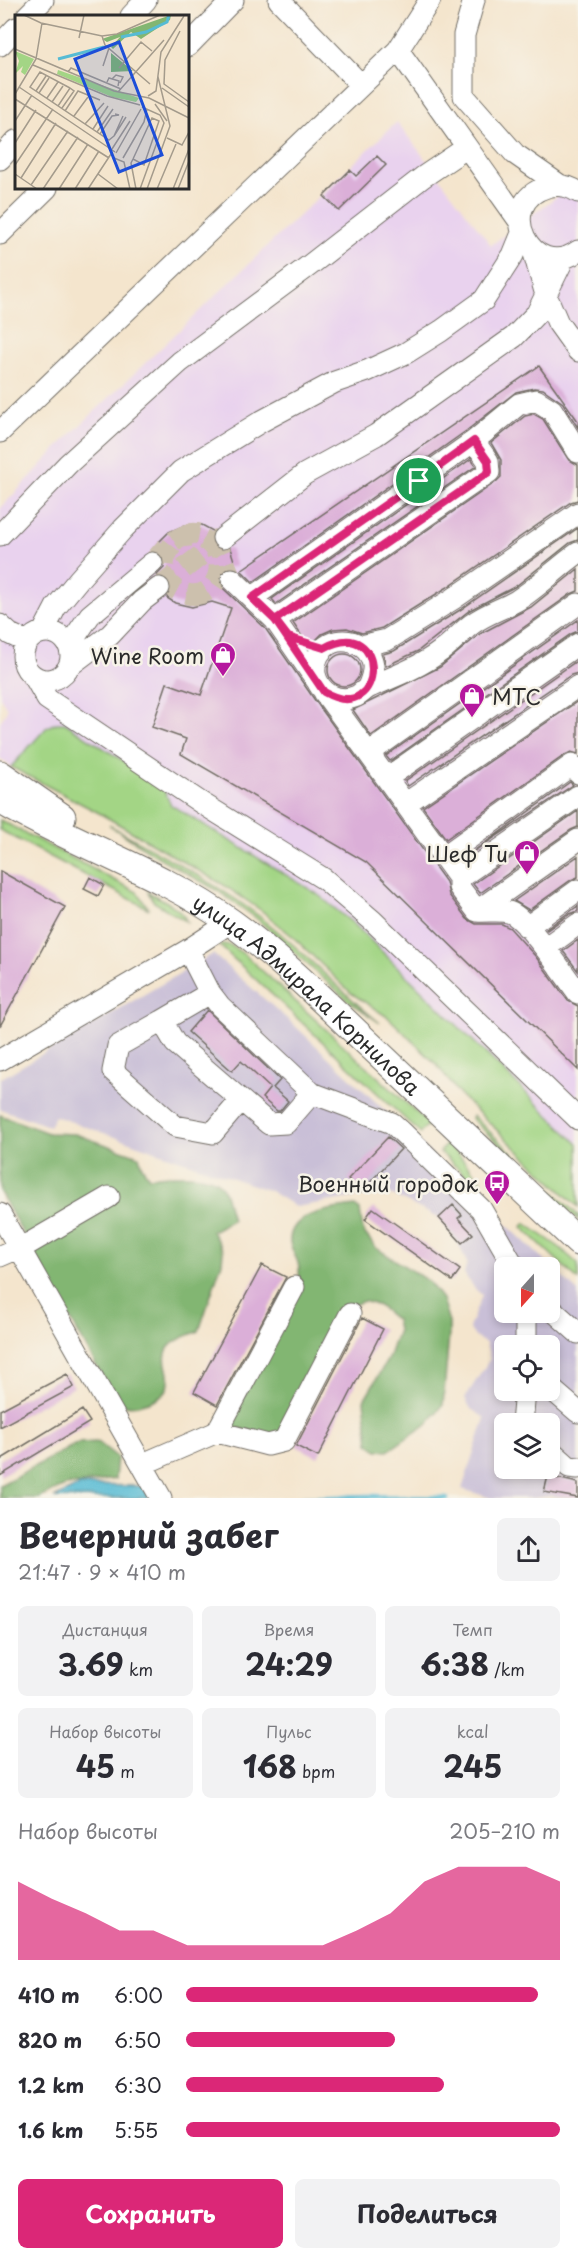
<!DOCTYPE html>
<html lang="ru">
<head>
<meta charset="utf-8">
<style>
  :root { --surface:#fff; --page:#f2f2f3; --text:#2b2b33; --muted:#7c7c81; --accent:#db2777 }
  body { margin:0; font-family:"Playpen Sans",sans-serif; background:var(--page); color:var(--text); height:100vh; display:flex; flex-direction:column; font-size:22px; white-space:nowrap }
  * { box-sizing:border-box; margin:0 }
  p { font-size:20px; color:var(--muted) }
  .icon { flex:none; width:33px; height:33px; fill:none; stroke:currentColor; stroke-width:2; stroke-linecap:round; stroke-linejoin:round }
  .map { position:relative; height:1498px; overflow:hidden }
  .details { display:flex; flex-direction:column; background:var(--surface); flex:1 }
  .details>* { flex:none }
  .needle { width:39px; rotate:201deg }
  .tools { position:absolute; left:494px; top:1257px; display:grid; gap:12px }
  .tools a { display:grid; place-items:center; width:66px; height:66px; border-radius:9px; background:var(--surface); box-shadow:0 3px 9px #0003; font-size:30px }
  .pin { position:absolute; display:grid; place-items:center; width:51px; height:51px; color:#fff; margin:-26px; border:3px solid #fff; border-radius:50%; box-shadow:0 2px 6px #0007 }
  .round { display:grid; place-items:center; flex:none; width:63px; height:63px; border-radius:9px; background:var(--page) }
  .headline { display:flex; align-items:center; justify-content:space-between; height:102px; padding:0 18px }
  h1 { font-size:33px; font-weight:700; line-height:45px }
  .metrics { display:grid; grid-template-columns:repeat(3,1fr); gap:9px; height:102px; padding:6px 18px }
  .metrics div { display:grid; align-content:center; border-radius:9px; background:var(--page); text-align:center }
  .metrics b { font-size:30px; font-weight:700 }
  .metrics small { font-size:16px; font-weight:400 }
  .metrics p { font-size:16px }
  .chart { height:168px; padding:12px 18px }
  .chart p { display:flex; justify-content:space-between }
  .chart svg { width:100%; height:108px; margin-top:6px; fill:var(--accent); opacity:.7 }
  .button { display:flex; gap:12px; margin-top:auto; padding:12px 18px }
  .button a { flex:1; height:69px; border-radius:9px; background:var(--accent); color:#fff; font-size:24px; font-weight:700; line-height:69px; text-align:center }
  .button a+a { background:var(--page); color:var(--text) }
  ul { padding:0 18px; list-style:none; font-size:20px }
  li { display:grid; grid-template-columns:96px 72px 1fr; align-items:center; height:45px }
  li i { height:15px; border-radius:8px; background:var(--accent) }
  .map>svg:first-child { display:block }
</style>
</head>
<body>
<div class="map">
<svg width="578" height="1498" viewBox="0 0 578 1498">
  <rect width="100%" height="100%" fill="#f7f3e8"/>
  <filter id="ink" filterUnits="userSpaceOnUse"><feTurbulence type="fractalNoise" baseFrequency=".0167" numOctaves="2"/><feDisplacementMap in="SourceGraphic" scale="12" xChannelSelector="R" yChannelSelector="G"/><feConvolveMatrix kernelMatrix="1 2 1 2 8 2 1 2 1" color-interpolation-filters="sRGB"/></filter>
  <filter id="wash" filterUnits="userSpaceOnUse"><feTurbulence type="fractalNoise" baseFrequency=".008" numOctaves="4" result="noise"/><feDisplacementMap in="SourceGraphic" scale="24" xChannelSelector="R" yChannelSelector="G"/><feGaussianBlur stdDeviation="1.35" result="paint"/><feColorMatrix in="noise" values="0 0 0 0 0 0 0 0 0 0 0 0 0 0 0 0 0 1.4 0 .05"/><feComposite in="paint" operator="in"/></filter>
  <g filter="url(#wash)">
    <rect width="100%" height="100%" fill="#f4e5cd"/>
    <path fill="#e9d2ee" d="M397 122 491 245 578 181V1207L460 1095 437 1065 389 1018 351 993 291 935 262 911 222 884 101 814 11 767 0 758V722L6 713 7 708 0 697V509L67 438Z"/>
    <path fill="#c9bfd7" fill-rule="evenodd" d="M213 954 294 1025 578 1292V1498L550 1496 533 1498H491L462 1489 485 1418 471 1409 465 1398 490 1359 486 1343 476 1338 469 1328 482 1295 473 1287 464 1273 467 1263 458 1243 438 1217 385 1192 296 1207 270 1191 55 1116 49 1126 0 1109V1079ZM504 1268H549V1312H504ZM504 1346H549V1390H504ZM504 1424H549V1468H504Z"/>
    <path fill="#a3d585" stroke="#678058" stroke-width="1.5" d="M56 723H65L162 786 171 805 316 893 355 925 578 1144V1207L460 1095 437 1065 389 1018 351 993 291 935 262 911 222 884 101 814 11 767 47 727Z
      M0 820 137 892 149 909 0 830Z
      M109 825C160 854 213 881 259 916 302 949 338 990 380 1023L346 999 256 918 218 891 155 855Z
      M148 892C162 900 180 906 187 922L154 902Z
      M222 944 230 945 245 955 429 1124 420 1133 219 945Z
      M473 1116 578 1215V1220L471 1118Z
      M448 1142 481 1181 476 1185 440 1152Z
      M525 1223 559 1247 578 1264V1280L522 1227Z"/>
    <path fill="#82b672" stroke="#56704e" stroke-width="1.5" d="M0 1115 48 1133 75 1134 139 1156 142 1167 149 1177C166 1175 212 1170 222 1187 227 1196 229 1210 232 1220L212 1231 223 1251 222 1262 199 1331C190 1335 175 1339 169 1347 155 1367 189 1387 148 1402 135 1406 128 1408 116 1401L0 1192Z
      M355 1206 360 1210 363 1231 376 1248 428 1281 442 1299 449 1322V1334L443 1405 427 1424 388 1451 378 1450 369 1444 364 1400 388 1359 398 1330 396 1320 379 1306 364 1301 347 1307 278 1438 228 1426 296 1296C298 1285 301 1274 298 1263 296 1256 290 1248 290 1241 290 1211 335 1209 355 1206Z
      M98 1442 117 1457 115 1479 65 1486 39 1498H0V1485L78 1443Z"/>
    <path fill="#56bbd4" stroke="#407380" stroke-width="1.5" d="M80 1485 143 1486 150 1498H54Z"/>
    <g fill="none" stroke-linecap="round" stroke-linejoin="round">
      <path stroke="#56bbd4" stroke-width="4.5" d="M303 1498 370 1496 447 1498"/>
    </g>
    <g id="blocks">
      <path fill="#dbafd8" d="M377 156 386 165 339 211 324 196 350 170 356 176Z
        M539 366 578 421V428L563 403 543 389 534 388 516 392 466 431 253 582 241 570Z
        M534 414 543 419 568 459 578 465V500L571 502 446 588 382 628 362 633 347 628 333 629 322 634 309 647 293 623 496 482 501 477V460L491 443 525 416Z
        M471 459 476 466 276 604 272 599Z
        M185 525H202L213 531 210 539 213 546 219 550 230 548 236 567H229L222 571 220 577 223 588 265 628 314 699 446 882 449 895 467 919 476 924H502L510 928 536 957 568 1001 578 1006V1070L366 862 181 754 186 739 152 727 167 683 201 695 231 608 212 602 192 607 175 603 167 598 171 592V586L164 577 157 575 164 568 165 561 161 554 155 551 157 544 169 532Z
        M578 528V540L570 543 516 586 470 610 418 651 386 666 383 654 394 651 460 610Z
        M578 569V591L571 594 371 736 353 710 440 667 480 634 531 607Z
        M578 620V631L571 634 390 761 386 756Z
        M328 670a16 16 0 1 1 32 0a16 16 0 1 1-32 0Z
        M578 660V673L571 675 408 786 405 781Z
        M578 701V754L571 752 565 755 446 839 423 807Z
        M570 782 573 785 461 860Z
        M578 811V827L571 830 480 893 473 884Z
        M578 856V877L571 880 529 910 514 901Z
        M0 871 65 907 0 1026Z
        M90 877 104 885 98 896 84 889Z
        M578 906V911L570 914 547 930 546 929Z
        M578 940V971L563 951Z
        M207 1010 280 1080 273 1088 288 1101 280 1111H277L262 1098 270 1088 241 1061 232 1071 188 1032Z
        M388 1137 401 1149 361 1192 348 1179Z
        M453 1205 462 1215 458 1218 473 1234 462 1243 439 1218Z
        M373 1208 460 1270 452 1281 365 1219Z
        M262 1265 286 1277 217 1405 194 1392Z
        M362 1318 383 1329 318 1457 296 1446Z
        M67 1374 74 1387 0 1427V1410Z
        M82 1410 90 1422 0 1476V1460Z
        M548 1476 578 1483V1498L544 1492Z"/>
    </g>
  </g>
  <g filter="url(#ink)">
    <use href="#blocks" fill-opacity="0" stroke="#716c64" stroke-width="1.5"/>
    <g fill="none" stroke-linecap="round" stroke-linejoin="round">
      <path stroke="#ccc0ad" stroke-width="21" stroke-dasharray="21 10" stroke-linecap="butt" d="M152 563C159 556 166 546 174 541 181 536 189 535 196 537 232 543 224 602 187 594 134 582 183 503 217 546 223 554 226 569 232 579
        M159 588 222 539"/>
      <defs>
        <path id="minor" d="M279 0 361 85
          M474 0 464 35V96L515 154 561 186
          M27 16 43 0
          M131 16 146 0
          M0 45 16 28
          M188 46 233 0
          M398 50 520 222
          M0 159 16 141
          M578 192C569 186 558 184 547 187 492 203 532 284 578 251
          M0 234 47 188
          M533 250 546 295 558 323 578 351
          M0 432 398 50 430 0
          M474 441 519 404 536 400 552 410 578 452
          M0 535 68 464 180 362 310 265 423 177 466 148
          M223 538 305 474 376 435 514 337 537 313 564 258
          M232 579 275 620 317 681
          M252 598 474 441 488 461 489 472 275 620
          M0 625 10 634 27 642
          M43 632 56 607 79 579 123 529 181 471 262 421 335 382 367 371 406 353 441 331 484 300 513 255 522 233
          M23 656a24 24 0 1 1 48 0a24 24 0 1 1-48 0Z
          M361 646 387 640 453 599 578 513
          M71 654 77 634 90 615 152 563
          M69 666 110 635 142 601 159 588
          M35 678 47 699 200 802 324 879 373 921 578 1119
          M368 687C371 680 374 673 373 665 370 642 339 633 323 649 317 655 314 665 315 674 319 693 338 704 357 696 362 693 366 688 372 686 396 676 420 667 441 651 452 643 461 632 472 624 485 614 502 609 516 601 536 589 558 567 578 553
          M324 692 459 878V887L477 911 578 840
          M369 753 578 604
          M387 778 578 644
          M405 804 578 686
          M443 857 572 765 578 773
          M459 878 578 796
          M477 911C487 912 502 909 511 913 528 920 565 976 578 993
          M527 927 578 890
          M545 948 578 924
          M188 950 210 993 220 1006 312 1093 392 1123 404 1134 481 1209 515 1268
          M210 993 162 1021 175 1043 269 1124 286 1123 312 1093
          M162 1021 118 1046 113 1071 175 1126 213 1133 241 1100
          M0 1060 188 950 231 922
          M0 1214 161 1498
          M0 1256 30 1243 109 1197
          M549 1307 578 1333
          M526 1312V1346
          M549 1387 578 1412
          M522 1424 525 1390
          M217 1432 268 1445 284 1441 350 1314
          M549 1449 569 1467 578 1468
          M143 1464 217 1432 294 1287"/>
        <g id="major">
          <path d="M0 774 62 817"/>
          <path id="s1" d="M0 800C75 845 160 871 232 923 283 960 328 1006 374 1049 442 1114 510 1178 578 1242"/>
        </g>
      </defs>
      <use href="#minor" stroke="#716c64" stroke-width="23"/>
      <use href="#major" stroke="#716c64" stroke-width="29"/>
      <use href="#minor" stroke="#fff" stroke-width="21"/>
      <use href="#major" stroke="#fff" stroke-width="27"/>
    </g>
  </g>
  <g fill="none" stroke-linecap="round" stroke-linejoin="round" filter="url(#ink)">
    <defs>
      <path id="route" d="M419 481 252 598 275 620 324 692C387 728 389 612 324 648L288 637 275 620 489 472 488 461 474 441 419 481"/>
    </defs>
    <use href="#route" stroke="#fff" stroke-width="12"/>
    <use href="#route" stroke="#db2777" stroke-width="8"/>
  </g>
  <defs>
    <symbol id="shop-pin" viewBox="-11 -11 22 30"><path d="M0 17L-7.5 6A9.5 9.5 0 1 1 7.5 6Z" fill="#b5179e" stroke="#f7f3e8"/><path d="M-5-2.5h2.3a2.7 3.5 0 0 1 5.4 0H5L5.5 6h-11ZM-1.5-2.5h3a1.5 2.3 0 0 0-3 0Z" fill="#fff"/></symbol>
    <symbol id="bus-pin" viewBox="-11 -11 22 30"><path d="M0 17L-7.5 6A9.5 9.5 0 1 1 7.5 6Z" fill="#b5179e" stroke="#f7f3e8"/><path d="M-5-6H5V4H4V6H2V4H-2V6H-4V4H-5ZM-3.5-4V0h7V-4ZM-3.5 1.2v1.5H-2V1.2ZM2 1.2v1.5H3.5V1.2Z" fill="#fff"/></symbol>
  </defs>
  <g fill-rule="evenodd">
    <use href="#shop-pin" x="208" y="640" width="30" height="40"/>
    <use href="#shop-pin" x="457" y="681" width="30" height="40"/>
    <use href="#shop-pin" x="512" y="838" width="30" height="40"/>
    <use href="#bus-pin" x="482" y="1168" width="30" height="40"/>
  </g>
  <g text-anchor="middle" dominant-baseline="central" stroke-width="5" stroke-linejoin="round" paint-order="stroke">
    <g font-size="21" fill="#2b2b2b" stroke="#f7f3e8" text-anchor="end">
      <text x="204" y="655">Wine Room</text>
      <text x="492" y="696" text-anchor="start">МТС</text>
      <text x="508" y="853">Шеф Ти</text>
      <text x="478" y="1183">Военный городок</text>
    </g>
    <g font-size="21" fill="#2b2b2b" stroke="#f7f3e8">
      <text stroke="none"><textPath href="#s1" startOffset="366">улица Адмирала Корнилова</textPath></text>
    </g>
  </g>
  <g transform="translate(15 15)">
    <rect width="174" height="174" fill="#f4e5cd"/>
    <path d="M0 36 19 44 10 60 6 57 8 51 0 59 4 46ZM43 55 124 83 121 87 97 82 42 59Z" fill="#a3d585"/>
    <path d="M156 0 155 5 126 24 116 17 98 34 96 32 105 22 92 27 87 24ZM96 38 118 56 96 57Z" fill="#82b672"/>
    <path fill="none" stroke="#56bbd4" stroke-width="3" d="M106 22 131 17 152 7 154 0M43 44 89 32"/>
    <path fill="none" stroke="#a49b8c" stroke-width="1.5" d="M9 0 26 8 87 21 102 19 145 0M165 16 150 45 149 69 174 87M87 21 90 30 135 69M64 23 69 0M0 34 99 76 134 83 174 103M18 50 92 81 125 90M88 51 94 33M104 53 126 27 137 36M53 57 56 53 106 74M97 64 101 60 108 62 105 68M92 67 94 63 104 66 103 71M4 72 100 137M55 73 25 57 15 72 94 125 99 121M147 73 174 92M21 76 31 61M103 77 149 25M24 78 34 63M0 79 21 44 27 8M133 81 141 76 146 37 169 1M32 83 43 67M0 84 94 143M37 87 48 71M140 89 152 106M43 91 55 73 59 76 47 93M50 96 63 76 85 85M59 101 73 82M108 101 99 121 111 102M0 106 17 80M70 109 89 88M78 114 93 91M82 117 98 94M85 119 97 101 104 100 100 99M152 123 167 130 174 117M0 128 21 95M97 134 115 106M101 138 126 94M99 143 109 147 115 174M108 143 129 107 132 94M118 144 129 150 144 106 137 103 118 144 116 148 121 174M0 150 38 94M0 159 22 174M83 159 103 174M6 163 41 108M16 170 53 116M28 174 63 122M44 174 73 129M60 174 84 136M73 174 96 139M125 174 149 108 145 100 127 92M132 174 155 111 143 62M142 174 161 129M158 174 174 134M163 174 174 146"/>
    <path fill="#1d4ed8" fill-opacity="0.15" stroke="#1d4ed8" stroke-width="3" d="M104 27 147 140 104 157 60 44Z"/>
    <rect width="174" height="174" fill="none" stroke="#2b2b2b" stroke-width="3"/>
  </g>
</svg>
<div class="tools">
<a><svg class="needle" viewBox="-14 -14 28 28"><path d="M0-13l5 13h-10z" fill="#e53935"/><path d="M0 13l5-13h-10z" fill="#7c7c81"/></svg></a>
<a><svg class="icon" aria-label="locate" viewBox="0 0 24 24"><circle cx="12" cy="12" r="6"/><path d="M12 2v4M12 18v4M2 12h4M18 12h4"/></svg></a>
<a><svg class="icon" aria-label="layers" viewBox="0 0 24 24"><path d="M12 4l9 5-9 5-9-5zM3 14l9 5 9-5"/></svg></a>
</div>
<div class="pin" style="left:419px;top:481px;background:#1e9e55"><svg class="icon" aria-label="arrive" viewBox="0 0 24 24"><path d="M6 21V4h12l-3 4 3 4H6"/></svg></div>
</div>
<section class="details">
<div class="headline"><div><h1>Вечерний забег</h1><p>21:47 · 9 × 410 m</p></div><a class="round"><svg class="icon" aria-label="share" viewBox="0 0 24 24"><path d="M12 15V3M7 8l5-5 5 5M5 13v7h14v-7"/></svg></a></div>
<div class="metrics">
<div><p>Дистанция</p><b>3.69<small> km</small></b></div>
<div><p>Время</p><b>24:29</b></div>
<div><p>Темп</p><b>6:38<small> /km</small></b></div>
</div>
<div class="metrics">
<div><p>Набор высоты</p><b>45<small> m</small></b></div>
<div><p>Пульс</p><b>168<small> bpm</small></b></div>
<div><p>kcal</p><b>245</b></div>
</div>
<div class="chart"><p><span>Набор высоты</span>205–210 m</p>
<svg viewBox="0 0 160 44" preserveAspectRatio="none"><path d="M0 44V12L10 19L20 25L30 32L40 32L50 38L60 38L70 38L80 38L90 38L100 32L110 25L120 12L130 6L140 6L150 6L160 12V44z"/></svg>
</div>
<ul>
<li><b>410 m</b>6:00<i style="width:94%"></i></li>
<li><b>820 m</b>6:50<i style="width:56%"></i></li>
<li><b>1.2 km</b>6:30<i style="width:69%"></i></li>
<li><b>1.6 km</b>5:55<i style="width:100%"></i></li>
</ul>
<div class="button"><a>Сохранить</a><a>Поделиться</a></div>
</section>
</body>
</html>
